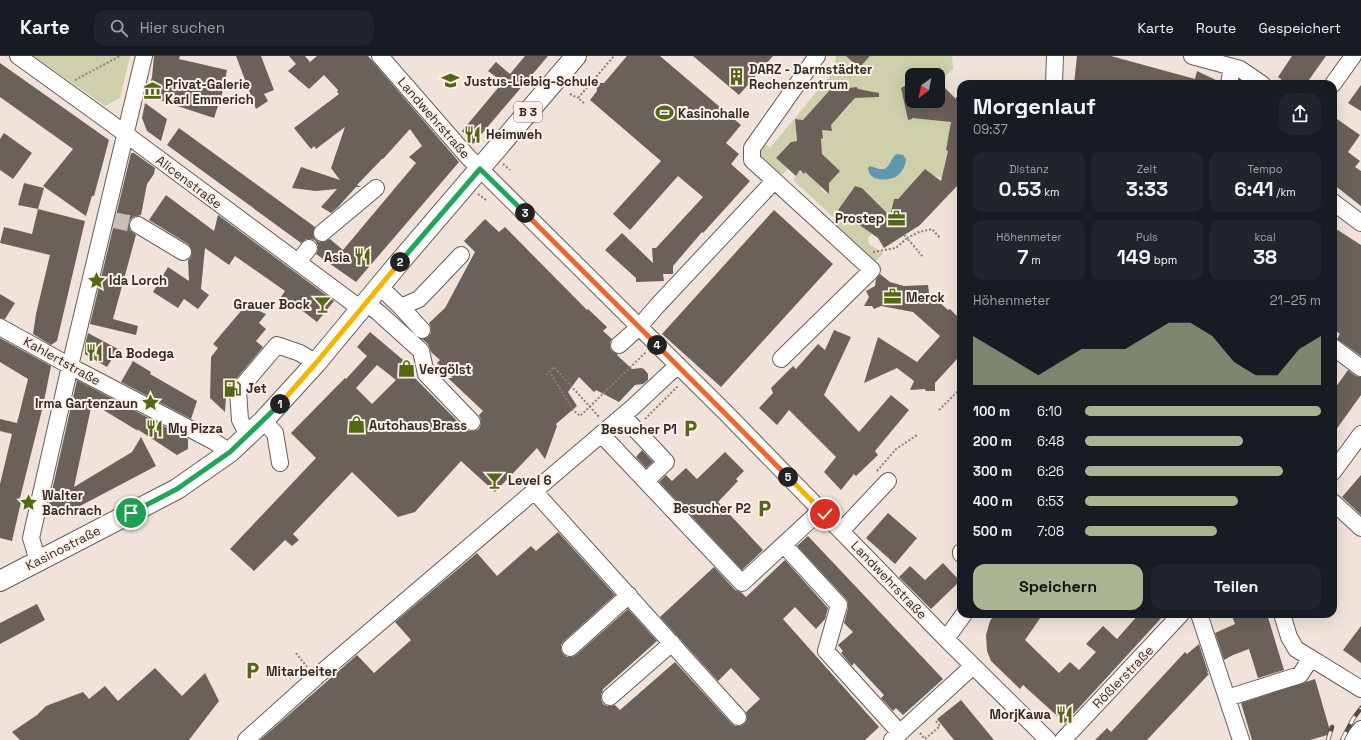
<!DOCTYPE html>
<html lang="de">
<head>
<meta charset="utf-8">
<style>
  :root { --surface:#171b24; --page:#20242c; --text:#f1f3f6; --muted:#9ea1a6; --line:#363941; --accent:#aab491 }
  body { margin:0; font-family:"Space Grotesk",sans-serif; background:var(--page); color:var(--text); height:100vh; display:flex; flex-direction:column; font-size:15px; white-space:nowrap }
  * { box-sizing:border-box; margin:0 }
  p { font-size:13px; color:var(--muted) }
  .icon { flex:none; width:22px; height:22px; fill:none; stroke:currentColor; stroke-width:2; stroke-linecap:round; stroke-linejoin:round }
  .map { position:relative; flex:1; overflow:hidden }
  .drawer { position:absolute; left:957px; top:24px; width:380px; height:538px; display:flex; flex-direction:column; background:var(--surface); border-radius:12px; box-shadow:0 4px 16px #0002 }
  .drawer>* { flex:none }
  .needle { width:26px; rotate:212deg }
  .tools { position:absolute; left:905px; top:12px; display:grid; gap:8px }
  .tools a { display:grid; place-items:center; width:40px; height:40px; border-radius:8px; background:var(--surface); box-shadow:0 4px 16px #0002; font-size:20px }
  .pin { position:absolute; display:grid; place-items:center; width:34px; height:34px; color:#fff; margin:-17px; border:2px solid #fff; border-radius:50%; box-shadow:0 1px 4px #0007 }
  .km { position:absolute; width:20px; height:20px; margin:-10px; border-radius:50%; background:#222; color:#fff; font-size:11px; line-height:20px; text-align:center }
  .round { display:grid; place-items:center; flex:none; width:42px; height:42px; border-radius:12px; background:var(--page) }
  .summary { display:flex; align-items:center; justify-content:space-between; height:68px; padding:0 16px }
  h1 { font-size:22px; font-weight:600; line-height:30px }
  .metrics { display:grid; grid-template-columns:repeat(3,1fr); gap:6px; height:68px; padding:4px 16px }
  .metrics div { display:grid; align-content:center; border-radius:10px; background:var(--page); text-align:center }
  .metrics b { font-size:20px; font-weight:600 }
  .metrics small { font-size:11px; font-weight:400 }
  .metrics p { font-size:11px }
  .chart { height:112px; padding:8px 16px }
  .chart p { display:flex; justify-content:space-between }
  .chart svg { width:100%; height:72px; margin-top:4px; fill:var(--accent); opacity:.7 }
  .primary-button { display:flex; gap:8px; margin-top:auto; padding:8px 16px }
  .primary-button a { flex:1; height:46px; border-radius:12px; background:var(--accent); color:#111; font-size:16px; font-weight:600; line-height:46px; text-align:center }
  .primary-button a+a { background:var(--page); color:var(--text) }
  ul { padding:0 16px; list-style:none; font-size:13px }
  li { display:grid; grid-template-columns:64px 48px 1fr; align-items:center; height:30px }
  li i { height:10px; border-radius:5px; background:var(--accent) }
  header { display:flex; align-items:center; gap:24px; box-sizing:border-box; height:56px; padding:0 20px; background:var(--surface); border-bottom:1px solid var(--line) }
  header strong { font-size:19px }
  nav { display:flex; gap:22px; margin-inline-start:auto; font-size:14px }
  .search { width:280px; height:36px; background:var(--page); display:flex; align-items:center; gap:10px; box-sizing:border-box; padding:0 14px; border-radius:12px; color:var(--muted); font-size:15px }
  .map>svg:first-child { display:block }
</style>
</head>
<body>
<header>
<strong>Karte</strong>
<div class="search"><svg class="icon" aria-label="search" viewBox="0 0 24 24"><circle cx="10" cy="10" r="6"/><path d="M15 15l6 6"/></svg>Hier suchen</div>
<nav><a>Karte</a><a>Route</a><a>Gespeichert</a></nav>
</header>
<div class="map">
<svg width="1361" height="684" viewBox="0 0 1361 684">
  <rect width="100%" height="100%" fill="#f1e3da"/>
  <path fill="#cdd0aa" d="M34 0H130L120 42 105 50Z
    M836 0H851L850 4 859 12 870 0H952L953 13 938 26V19H932L929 16 924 19H912V26L901 32 907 61 937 64 948 63 951 68 946 94 948 95 944 109 949 114 942 122 932 119 925 114 898 143H894L890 157 888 161 881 157 883 153 862 131 854 130 838 154 872 178 868 182 869 188 883 197 876 206 860 202 832 175 840 167 793 124 799 116H802L804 117 805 116 821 131 820 132 827 138 829 135V127L822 105 821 83 823 82 822 74 832 75 831 69 851 48 850 46 854 42 861 41 857 31H849V34L837 26 803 64 796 63 795 65 797 85 791 86 776 102 788 113 777 123 759 103V95L763 86 770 92 833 16Z"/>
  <path fill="#5f97ad" d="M897 98 903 99 906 103C905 110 903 115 897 120 891 124 875 126 870 118 869 118 868 112 868 112L870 110 879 113H885C891 109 891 101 897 98Z"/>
  <path fill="#6c6159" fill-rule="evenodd" d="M154 0H180L179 3 227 14 222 38 214 62 147 40 152 21Z
    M236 0H261L274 34 264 38 268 45 256 53Z
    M289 0H305L310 6 317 0H368L459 106 356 226 316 198 318 194V189L315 184 310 183H306L301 187 167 89 179 72 315 171 313 178 315 183 319 186H323L330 183 343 194 416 107 409 101 422 90 410 73 383 103H382L357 129 361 131H356L338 151 331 157 321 151 337 133 316 135 292 132 301 111 340 124 331 112 345 71 316 93 314 90 311 93 294 72 339 38 337 36 338 34 324 19 309 33 288 15 296 8Z
    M525 0H548L473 88 462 75 503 26 488 15 496 6 510 18Z
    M627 0H660L741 69 726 87 739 98 731 108 750 125 703 177 702 176 673 210V218H663L664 225 636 226V222L605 194 622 177 653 207 652 192H656L703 141 678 120 630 174 613 158 661 105 590 44 597 35 596 27H604Z
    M693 0H773L739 39Z
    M846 0H870L859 12Z
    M1077 0H1111L1195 23 1197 15 1220 26V28H1116L1105 25V28H1074Z
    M1292 0H1326L1306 28H1287L1278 21Z
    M0 7 109 84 94 140H92L86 160 43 130 73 93 0 41Z
    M938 25 956 43V41H961V118L957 130 920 169 884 192 878 182 838 154 855 130 862 132 890 160 894 143H898L925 113 941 125 948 95 946 94 951 66 912 62V63L908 64 901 32 912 26V45H938Z
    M837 26 845 32 857 31 858 33 879 37V41L855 42 831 69 832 75 822 74 823 82 821 83 822 98 840 115 829 127V138L805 116 804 118 800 114 796 120 776 102 791 86 797 85 795 63 803 64Z
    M1361 29V55L1348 47Z
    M145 47 167 63 161 85 147 75 142 62Z
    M1337 63 1360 79 1348 96 1360 105 1355 111 1361 115V150L1333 128V69Z
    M4 77 32 97 13 123 0 114V83Z
    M131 97H134L155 112 154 118 147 128 141 159 133 161 130 164 129 168 130 174 136 179 113 263 138 270 136 279 90 268Z
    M24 127 44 132 38 153 18 149Z
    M166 139 214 175 218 159 334 245 317 266 295 249 291 254 278 245 285 235 235 200 229 209 205 192 201 233 209 239 198 253 184 243 178 252 153 236 168 211 189 225 188 204 191 201 192 197 191 192 188 188 149 164Z
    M38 153 85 165 57 285 51 289 33 278 36 258 50 199 0 187 4 171 32 178Z
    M774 154 833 208 721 331 662 278Z
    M485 163 499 176 505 171 587 254 588 253 607 271 603 275 612 283 610 286V291L612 295 618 298 617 299 632 313 641 312 644 313 648 318V324L643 328 635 329 619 346 596 334 594 336 579 321 568 336 577 350 556 368 557 370 545 403 537 392 495 436 461 405 415 456 398 461 352 416 293 478 299 484 292 490 285 484 254 515 230 493 316 402 291 377 345 322 346 323 367 300 357 291 370 276 415 314 411 318 465 373 469 375H474L479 373 481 368V364L479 359 483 355 448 322H453L437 307 440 304 431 296 428 288 422 283 428 281 431 277V272L429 267 445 252 475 196 464 185ZM377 309 396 324 372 348 356 332Z
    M1333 171 1361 189V300L1337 283 1340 278 1333 273Z
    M880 218 890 226 904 230 928 229 929 237 948 254 950 253 961 264V303H957L935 327V335H926L925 333 910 334 914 325 897 312 864 327 878 281 917 306 940 280 913 256 881 250 874 253 872 250H864L869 241 866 235 875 230 876 223Z
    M0 238 15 247 5 263 0 262Z
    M246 249 266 258 259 267 266 273 256 285 263 291 231 329 229 335V342L226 341 225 356 210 342 211 301 218 292 213 288Z
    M834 274 851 281 824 339 859 376 891 339 909 354 875 395 878 399 856 420 854 418 841 434 824 416 836 401 789 354 777 369 759 352 773 337 771 332 793 310 796 313 818 288 825 294Z
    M88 277 118 293 107 311 85 298V289Z
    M0 282 51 310 43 350 19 446H21L12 485 0 482V428L12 378 0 375V363L17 367 28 323 0 306Z
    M133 305 151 316 150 318 197 345 191 363 121 326Z
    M1348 314 1356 320 1361 321V339L1333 378V335Z
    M77 324 188 383V393L177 399 137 373 138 375 92 347 74 431 132 396 141 381 156 410 63 459 49 448Z
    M642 394 653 406 646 412 636 401Z
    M725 396 744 415 736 423 738 425 718 446 763 494 742 514 659 426 666 419 672 425 686 412 697 423Z
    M1361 419V459L1342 441Z
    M888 457 917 482 895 508 866 482Z
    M558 476 615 539 564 585 561 589V594L563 598 567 601H572L576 599 628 553 657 585 602 634 603 635 601 638V643L603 648 607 650H611L615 649 620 654 675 606 731 667 735 670H740L744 668 747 664 746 656 760 643 731 612 718 625 660 561 714 511 735 534 741 536 746 541 785 504 828 552 825 563 816 573 795 551 783 563 879 671 865 684H260L357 599 374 617 411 584 395 566 477 497 497 520 531 490 536 495Z
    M808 480 943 623 903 659 896 652 893 655 881 642 884 639 854 607 852 610 841 597 843 595 838 589 853 576 844 567 848 552V546L846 543 797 490Z
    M943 507 960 525 931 553 899 521 910 510 925 524Z
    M37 548 45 564 0 588V567Z
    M995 558H1043L1025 584 1059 617 1070 606 1079 614 1096 596 1086 588 1103 570 1117 583 1139 558H1165L1065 667 1023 629 1020 633 991 605 987 595 986 579 990 565Z
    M1239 558H1267L1284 614 1258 622 1249 593 1233 599 1224 604 1215 577 1235 568 1232 560Z
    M1361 570V607L1343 594Z
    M1199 588 1208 616 1207 617 1209 618 1147 684H1095L1107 672 1111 676 1185 596 1187 598Z
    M155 612 182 640 205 617 219 645 189 684H20L12 676 37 659 46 650 83 636 89 643 105 630 118 645Z
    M1315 623 1331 678 1310 684H1252L1241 647Z
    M961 644 994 684H954L937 663Z"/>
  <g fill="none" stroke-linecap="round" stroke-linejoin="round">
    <path stroke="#cabeb6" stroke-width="16" stroke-dasharray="16 8" stroke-linecap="butt" d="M113 164 138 169"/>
    <defs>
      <path id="minor" d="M18 0 108 65 361 253
        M380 0 468 101 727 358 946 583 1048 684
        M1192 0 1240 13 1262 28
        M1054 28 1055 0
        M1229 28 1232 11
        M1333 28 1353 0
        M1333 146 1361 167
        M138 169 183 196
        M322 177 376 132
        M298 206 309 192
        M379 230 401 251 422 274
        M366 247 379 257 421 295 426 318 472 366
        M401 251 419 243 461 199
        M0 271 70 310 213 385 230 396
        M619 289 639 271 657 250 774 125
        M1333 291 1361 312
        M781 303 872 214 752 104V92L817 0
        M623 360 666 406 646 425
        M263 365 275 377 280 407
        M601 378 742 527 821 454
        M248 379 240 364 238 335 277 289 300 297 316 307
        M1333 416 1361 378
        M534 435 738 661
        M1333 446 1361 472
        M841 475 888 425
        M784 489 839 549 826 595 900 677
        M961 496V498
        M38 505 31 482 70 310 144 0
        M1199 558 1241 684
        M1282 558 1289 581 1296 593 1361 633
        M946 583 964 558
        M570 592 629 539
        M610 641 672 587
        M1227 642 1300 619 1311 602
        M246 684 315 622 633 351 678 309
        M892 684 973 610
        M1063 684 1181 558
        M1352 684 1361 673"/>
      <path id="major" d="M0 525 177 433 230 396 263 365 316 307 398 208 576 0"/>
    </defs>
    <use href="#minor" stroke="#685c55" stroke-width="18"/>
    <use href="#major" stroke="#685c55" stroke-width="22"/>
    <path stroke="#8a807a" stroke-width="2" stroke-dasharray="2 2" stroke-linecap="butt" d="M75 24 120 0
      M570 38 578 42
      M584 47 578 42 614 0
      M503 108 510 114
      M478 138 486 144
      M904 179 907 182 919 176 932 173 940 182
      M873 196 896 192 907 182 923 201
      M549 315 573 354 580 360 646 296
      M546 319 554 311 600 362
      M939 354 961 332
      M645 363 679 329
      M877 415 896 393 917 379
      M296 597 307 611
      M920 677 925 683 940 670 935 664"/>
    <use href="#minor" stroke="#fff" stroke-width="16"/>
    <use href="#major" stroke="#fff" stroke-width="20"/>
    <defs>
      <path id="rail" d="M1328 684 1332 671
        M1342 684 1353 663 1361 652"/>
    </defs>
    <use href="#rail" stroke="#534c48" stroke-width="4.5"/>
    <use href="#rail" stroke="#fef0e7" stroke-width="3" stroke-dasharray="9" stroke-linecap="butt"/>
  </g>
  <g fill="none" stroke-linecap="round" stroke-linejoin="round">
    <defs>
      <path id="split-1" d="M131 457 177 433 230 396 280 348"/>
      <path id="split-2" d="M280 348 316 307 400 206"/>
      <path id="split-3" d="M400 206 480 113 525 157"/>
      <path id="split-4" d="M525 157 657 289"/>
      <path id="split-5" d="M657 289 788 421"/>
      <path id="split-6" d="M788 421 825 458"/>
    </defs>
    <use href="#split-1" stroke="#fff" stroke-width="8"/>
    <use href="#split-2" stroke="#fff" stroke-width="8"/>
    <use href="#split-3" stroke="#fff" stroke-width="8"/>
    <use href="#split-4" stroke="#fff" stroke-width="8"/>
    <use href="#split-5" stroke="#fff" stroke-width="8"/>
    <use href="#split-6" stroke="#fff" stroke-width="8"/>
    <use href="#split-1" stroke="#22a559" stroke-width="5"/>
    <use href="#split-2" stroke="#f5b400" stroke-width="5"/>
    <use href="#split-3" stroke="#22a559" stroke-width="5"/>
    <use href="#split-4" stroke="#f0652b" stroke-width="5"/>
    <use href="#split-5" stroke="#f0652b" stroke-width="5"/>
    <use href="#split-6" stroke="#f5b400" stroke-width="5"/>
  </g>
  <defs>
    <symbol id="building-bare" viewBox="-9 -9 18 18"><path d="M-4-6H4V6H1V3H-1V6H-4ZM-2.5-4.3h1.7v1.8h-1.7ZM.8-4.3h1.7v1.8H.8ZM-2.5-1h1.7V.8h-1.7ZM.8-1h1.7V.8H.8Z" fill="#536815" stroke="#fef0e7" stroke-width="2.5" paint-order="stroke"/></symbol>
    <symbol id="school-bare" viewBox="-9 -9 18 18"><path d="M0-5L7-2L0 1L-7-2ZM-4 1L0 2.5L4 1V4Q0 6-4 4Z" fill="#536815" stroke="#fef0e7" stroke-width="2.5" paint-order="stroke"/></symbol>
    <symbol id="museum-bare" viewBox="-9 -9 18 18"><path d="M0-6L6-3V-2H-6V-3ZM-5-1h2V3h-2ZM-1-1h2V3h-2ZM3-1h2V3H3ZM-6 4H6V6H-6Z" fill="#536815" stroke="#fef0e7" stroke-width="2.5" paint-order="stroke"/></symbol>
    <symbol id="stadium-bare" viewBox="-9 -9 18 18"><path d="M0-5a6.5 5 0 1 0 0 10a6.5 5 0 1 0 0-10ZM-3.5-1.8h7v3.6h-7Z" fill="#536815" stroke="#fef0e7" stroke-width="2.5" paint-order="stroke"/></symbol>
    <symbol id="restaurant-bare" viewBox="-9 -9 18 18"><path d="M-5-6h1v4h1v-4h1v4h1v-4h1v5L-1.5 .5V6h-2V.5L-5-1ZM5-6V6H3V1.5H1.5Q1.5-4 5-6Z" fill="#536815" stroke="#fef0e7" stroke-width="2.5" paint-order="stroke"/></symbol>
    <symbol id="office-bare" viewBox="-9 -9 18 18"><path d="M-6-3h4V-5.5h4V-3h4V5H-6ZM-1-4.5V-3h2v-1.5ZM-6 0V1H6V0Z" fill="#536815" stroke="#fef0e7" stroke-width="2.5" paint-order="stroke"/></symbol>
    <symbol id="sight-bare" viewBox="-9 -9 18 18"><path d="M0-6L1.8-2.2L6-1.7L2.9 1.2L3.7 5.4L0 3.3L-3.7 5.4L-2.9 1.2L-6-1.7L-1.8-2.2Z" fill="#536815" stroke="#fef0e7" stroke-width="2.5" paint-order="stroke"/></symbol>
    <symbol id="bar-bare" viewBox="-9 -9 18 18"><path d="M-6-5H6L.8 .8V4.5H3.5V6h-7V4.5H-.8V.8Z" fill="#536815" stroke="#fef0e7" stroke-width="2.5" paint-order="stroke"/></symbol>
    <symbol id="shop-bare" viewBox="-9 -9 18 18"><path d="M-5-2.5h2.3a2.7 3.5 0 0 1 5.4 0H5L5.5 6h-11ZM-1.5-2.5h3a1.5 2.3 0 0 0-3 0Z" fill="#536815" stroke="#fef0e7" stroke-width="2.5" paint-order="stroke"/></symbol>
    <symbol id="fuel-bare" viewBox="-9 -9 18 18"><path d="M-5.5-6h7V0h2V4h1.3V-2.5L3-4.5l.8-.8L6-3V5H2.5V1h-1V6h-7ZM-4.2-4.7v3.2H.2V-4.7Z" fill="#536815" stroke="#fef0e7" stroke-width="2.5" paint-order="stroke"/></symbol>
    <symbol id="parking-bare" viewBox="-9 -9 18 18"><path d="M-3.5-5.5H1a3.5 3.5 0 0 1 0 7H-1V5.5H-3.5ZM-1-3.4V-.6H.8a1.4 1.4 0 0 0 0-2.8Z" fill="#536815" stroke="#fef0e7" stroke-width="2.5" paint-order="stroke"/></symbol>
  </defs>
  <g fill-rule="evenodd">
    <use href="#building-bare" x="724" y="8" width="25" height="25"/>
    <use href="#school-bare" x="438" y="12" width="25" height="25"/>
    <use href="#museum-bare" x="140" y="22" width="25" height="25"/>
    <use href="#stadium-bare" x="652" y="44" width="25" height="25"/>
    <use href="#restaurant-bare" x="460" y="66" width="25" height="25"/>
    <use href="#office-bare" x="884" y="150" width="25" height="25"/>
    <use href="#restaurant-bare" x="350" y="188" width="25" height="25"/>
    <use href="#sight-bare" x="84" y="212" width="25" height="25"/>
    <use href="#office-bare" x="880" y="228" width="25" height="25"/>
    <use href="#bar-bare" x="310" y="236" width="25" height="25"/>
    <use href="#restaurant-bare" x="82" y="284" width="25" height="25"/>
    <use href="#shop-bare" x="394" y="300" width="25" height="25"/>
    <use href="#fuel-bare" x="220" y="320" width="25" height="25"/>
    <use href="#sight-bare" x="138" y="334" width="25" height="25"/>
    <use href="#shop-bare" x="344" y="356" width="25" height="25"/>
    <use href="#restaurant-bare" x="142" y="360" width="25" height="25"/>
    <use href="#parking-bare" x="678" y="360" width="25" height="25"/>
    <use href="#bar-bare" x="482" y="412" width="25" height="25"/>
    <use href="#sight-bare" x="16" y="434" width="25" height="25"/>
    <use href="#parking-bare" x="752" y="440" width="25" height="25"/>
    <use href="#parking-bare" x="240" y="602" width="25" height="25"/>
    <use href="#restaurant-bare" x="1052" y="646" width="25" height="25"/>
  </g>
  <g text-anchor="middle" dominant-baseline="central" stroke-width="4" stroke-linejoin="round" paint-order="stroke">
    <rect fill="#fef0e7" stroke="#6e6661" stroke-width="1" x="514" y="46" width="28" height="20" rx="3"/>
    <g font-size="12" font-weight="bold" fill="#302b27">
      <text x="528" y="56">B 3</text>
    </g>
    <g font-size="13" font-weight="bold" fill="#302b27" stroke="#fef0e7" text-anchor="start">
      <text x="749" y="13">DARZ - Darmstädter<tspan x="749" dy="15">Rechenzentrum</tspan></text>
      <text x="464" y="25">Justus-Liebig-Schule</text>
      <text x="165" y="28">Privat-Galerie<tspan x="165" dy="15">Karl Emmerich</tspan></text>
      <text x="678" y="57">Kasinohalle</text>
      <text x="486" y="78">Heimweh</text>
      <text x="884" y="162" text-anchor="end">Prostep</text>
      <text x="350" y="201" text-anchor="end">Asia</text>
      <text x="109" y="224">Ida Lorch</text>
      <text x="906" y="241">Merck</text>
      <text x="310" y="248" text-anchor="end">Grauer Bock</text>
      <text x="108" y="297">La Bodega</text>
      <text x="419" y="313">Vergölst</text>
      <text x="246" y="332">Jet</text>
      <text x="138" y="347" text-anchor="end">Irma Gartenzaun</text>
      <text x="369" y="369">Autohaus Brass</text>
      <text x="168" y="372">My Pizza</text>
      <text x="677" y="373" text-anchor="end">Besucher P1</text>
      <text x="508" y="424">Level 6</text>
      <text x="42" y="439">Walter<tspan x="42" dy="15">Bachrach</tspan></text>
      <text x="751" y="452" text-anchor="end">Besucher P2</text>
      <text x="266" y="615">Mitarbeiter</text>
      <text x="1051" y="658" text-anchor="end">MorjKawa</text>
    </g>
    <g font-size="13" fill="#302b27" stroke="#fef0e7">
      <text transform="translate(434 62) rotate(49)">Landwehrstraße</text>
      <text transform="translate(189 126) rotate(37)">Alicenstraße</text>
      <text transform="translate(62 305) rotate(29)">Kahlertstraße</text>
      <text transform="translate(63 492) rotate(-27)">Kasinostraße</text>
      <text transform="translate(889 524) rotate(46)">Landwehrstraße</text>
      <text transform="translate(1123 621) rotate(-46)">Rößlerstraße</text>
    </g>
  </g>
</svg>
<div class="tools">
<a><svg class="needle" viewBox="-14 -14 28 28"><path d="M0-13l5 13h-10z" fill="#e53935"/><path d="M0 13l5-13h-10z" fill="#9ea1a6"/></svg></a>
</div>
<div class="pin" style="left:131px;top:457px;background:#1e9e55"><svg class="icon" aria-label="arrive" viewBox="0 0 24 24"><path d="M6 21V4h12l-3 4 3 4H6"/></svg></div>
<div class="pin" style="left:825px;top:458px;background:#d93025"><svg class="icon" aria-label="check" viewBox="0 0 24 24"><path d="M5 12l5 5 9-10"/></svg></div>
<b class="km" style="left:280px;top:348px">1</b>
<b class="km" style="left:400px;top:206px">2</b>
<b class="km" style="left:525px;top:157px">3</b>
<b class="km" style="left:657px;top:289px">4</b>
<b class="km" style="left:788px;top:421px">5</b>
<section class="drawer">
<div class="summary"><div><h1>Morgenlauf</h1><p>09:37</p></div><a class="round"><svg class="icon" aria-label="share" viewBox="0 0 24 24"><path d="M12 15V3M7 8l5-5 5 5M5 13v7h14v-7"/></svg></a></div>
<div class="metrics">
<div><p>Distanz</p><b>0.53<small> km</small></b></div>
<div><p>Zeit</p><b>3:33</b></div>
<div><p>Tempo</p><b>6:41<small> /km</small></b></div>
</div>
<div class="metrics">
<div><p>Höhenmeter</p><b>7<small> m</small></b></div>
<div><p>Puls</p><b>149<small> bpm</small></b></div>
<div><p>kcal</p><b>38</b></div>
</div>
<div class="chart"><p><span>Höhenmeter</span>21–25 m</p>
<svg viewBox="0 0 160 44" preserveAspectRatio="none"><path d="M0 44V14L10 22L20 30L30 38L40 30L50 22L60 22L70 22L80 14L90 6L100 6L110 14L120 30L130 38L140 38L150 22L160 14V44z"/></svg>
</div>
<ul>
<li><b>100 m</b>6:10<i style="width:100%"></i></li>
<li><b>200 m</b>6:48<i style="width:67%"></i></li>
<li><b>300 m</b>6:26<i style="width:84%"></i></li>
<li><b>400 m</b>6:53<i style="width:65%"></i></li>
<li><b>500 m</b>7:08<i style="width:56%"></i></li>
</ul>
<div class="primary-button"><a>Speichern</a><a>Teilen</a></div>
</section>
</div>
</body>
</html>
